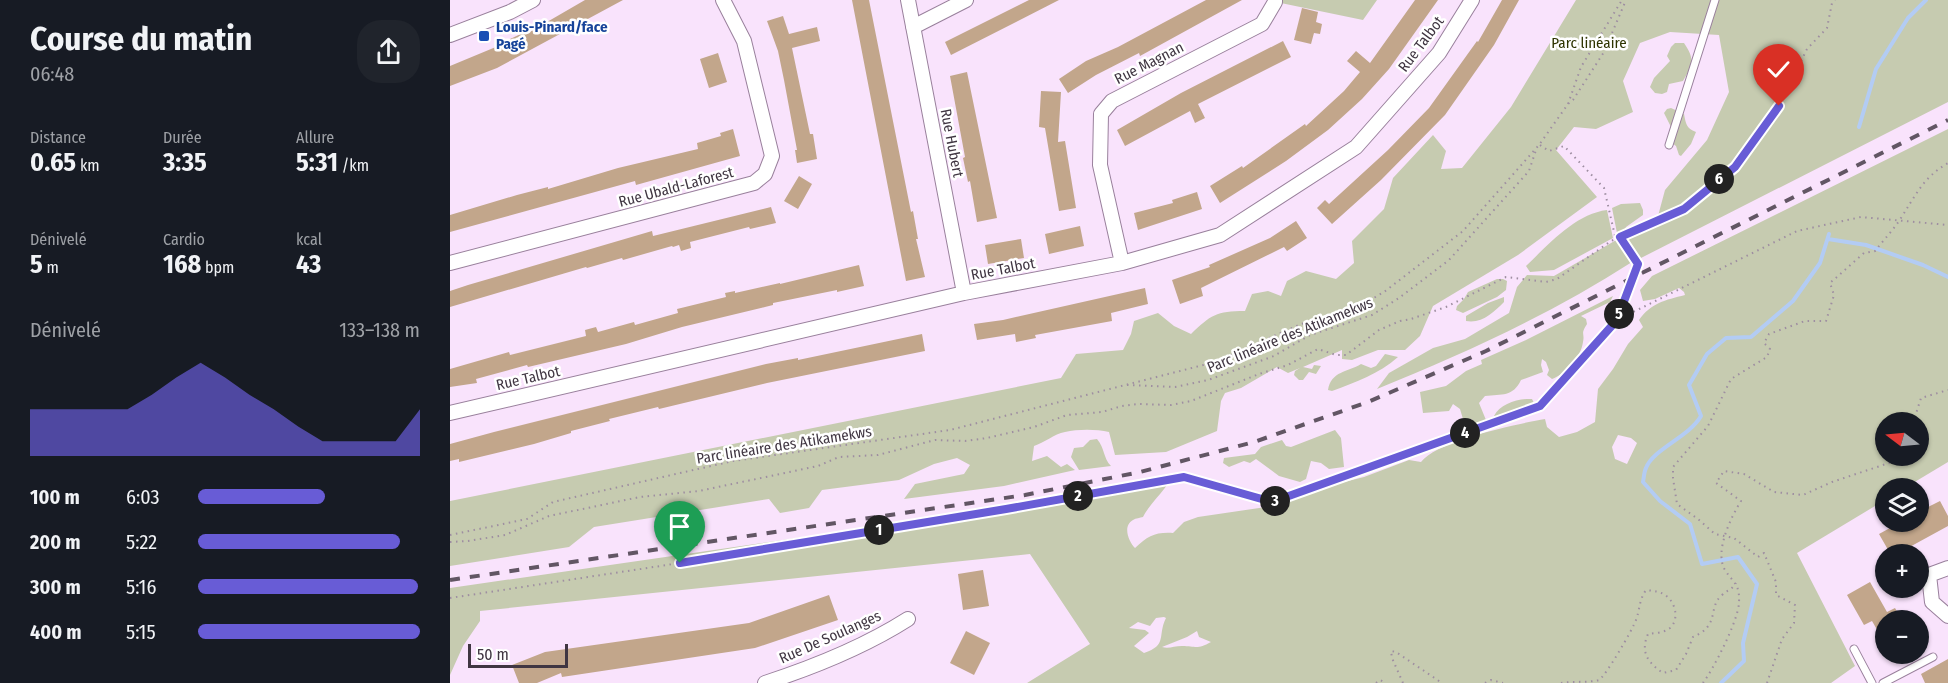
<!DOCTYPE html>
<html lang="fr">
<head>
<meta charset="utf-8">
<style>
  :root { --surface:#171b24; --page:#20242c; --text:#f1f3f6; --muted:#9ea1a6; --accent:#685cd6 }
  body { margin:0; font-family:"Fira Sans Condensed",sans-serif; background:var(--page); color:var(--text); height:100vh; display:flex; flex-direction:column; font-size:22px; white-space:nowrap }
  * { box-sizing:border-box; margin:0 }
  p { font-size:20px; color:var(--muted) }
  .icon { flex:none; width:33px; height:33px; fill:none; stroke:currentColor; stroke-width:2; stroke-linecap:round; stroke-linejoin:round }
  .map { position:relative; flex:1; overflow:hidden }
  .drawer { display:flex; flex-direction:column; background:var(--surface); width:450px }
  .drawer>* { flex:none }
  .needle { width:39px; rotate:286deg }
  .controls { position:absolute; left:1425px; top:412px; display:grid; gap:12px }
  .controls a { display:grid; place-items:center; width:54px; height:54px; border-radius:50%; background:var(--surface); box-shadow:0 2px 4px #0004; font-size:30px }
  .scale { position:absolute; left:18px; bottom:15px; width:100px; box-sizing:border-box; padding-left:6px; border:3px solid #403642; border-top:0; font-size:16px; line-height:21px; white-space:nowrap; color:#403642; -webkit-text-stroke:4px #fff; paint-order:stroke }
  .pin { position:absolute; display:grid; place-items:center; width:51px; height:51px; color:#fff; margin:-62px -26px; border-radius:50% 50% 50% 0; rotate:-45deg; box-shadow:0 0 6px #0007 }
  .pin .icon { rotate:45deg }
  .km { position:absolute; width:30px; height:30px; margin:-15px; border-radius:50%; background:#222; color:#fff; font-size:16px; line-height:30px; text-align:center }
  .round { display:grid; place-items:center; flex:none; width:63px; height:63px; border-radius:24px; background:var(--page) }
  .headline { display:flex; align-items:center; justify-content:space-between; height:102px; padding:0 30px }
  h1 { font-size:33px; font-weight:700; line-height:45px }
  .figures { display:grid; grid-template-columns:repeat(3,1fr); gap:9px; height:102px; padding:6px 30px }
  .figures div { display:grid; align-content:center }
  .figures b { font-size:26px; font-weight:700 }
  .figures small { font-size:16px; font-weight:400 }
  .figures p { font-size:16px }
  .chart { height:168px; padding:12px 30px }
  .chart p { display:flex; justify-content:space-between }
  .chart svg { width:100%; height:108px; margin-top:6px; fill:var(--accent); opacity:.7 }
  ul { padding:0 30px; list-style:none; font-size:20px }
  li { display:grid; grid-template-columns:96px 72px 1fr; align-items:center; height:45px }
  li i { height:15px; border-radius:8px; background:var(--accent) }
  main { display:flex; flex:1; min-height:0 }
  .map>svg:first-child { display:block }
</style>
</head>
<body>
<main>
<section class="drawer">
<div class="headline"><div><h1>Course du matin</h1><p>06:48</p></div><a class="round"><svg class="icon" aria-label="share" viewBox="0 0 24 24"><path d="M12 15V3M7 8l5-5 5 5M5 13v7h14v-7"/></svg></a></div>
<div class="figures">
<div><p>Distance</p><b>0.65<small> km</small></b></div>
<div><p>Durée</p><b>3:35</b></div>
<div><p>Allure</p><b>5:31<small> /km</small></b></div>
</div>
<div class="figures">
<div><p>Dénivelé</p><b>5<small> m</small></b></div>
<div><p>Cardio</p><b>168<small> bpm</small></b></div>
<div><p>kcal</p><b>43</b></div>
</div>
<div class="chart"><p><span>Dénivelé</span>133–138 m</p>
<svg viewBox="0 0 160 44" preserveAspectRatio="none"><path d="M0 44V25L10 25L20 25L30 25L40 25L50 19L60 12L70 6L80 12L90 19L100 25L110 32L120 38L130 38L140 38L150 38L160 25V44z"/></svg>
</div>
<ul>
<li><b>100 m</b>6:03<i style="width:57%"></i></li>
<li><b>200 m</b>5:22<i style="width:91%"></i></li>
<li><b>300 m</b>5:16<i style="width:99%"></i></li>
<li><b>400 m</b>5:15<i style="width:100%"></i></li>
</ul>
</section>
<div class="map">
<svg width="1498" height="683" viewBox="0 0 1498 683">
  <rect width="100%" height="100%" fill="#f9e3fc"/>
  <path fill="#c6cbb0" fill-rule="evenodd" d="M826 0H927L913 20 826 2Z
    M1126 0H1498V102L1189 259 1175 236 1181 229 1208 216 1215 190 1257 140 1279 92 1269 35 1220 32 1190 43 1173 81 1183 112 1146 129 1124 127 1106 150 1147 197 1068 255 983 306 970 336 955 350H928L902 360 892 359V350L853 367 862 369 864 365 871 366 866 374 859 372 853 380H849L844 375 845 371 850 368 838 373 827 367 791 388 775 393 771 401 767 431 716 452 665 455 659 432C646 429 628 429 615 432 604 434 594 443 584 446L582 461 597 456 611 467 617 464 625 470 554 486 454 499 465 484 514 474 520 465 507 458 484 464 449 480 372 490 359 508 330 513 319 499 144 527 119 547 0 566V501L611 378 626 354 673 350 681 334 684 321 708 313 724 326 741 334C761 315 766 311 795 311L802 294 818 291 831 296 837 281 856 271 886 279 904 263 902 241 934 209 943 178 983 135 996 151 991 169 1012 168 1061 107Z
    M1225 43H1234C1245 59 1243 64 1233 81L1219 84 1217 92 1212 94 1205 93 1200 87 1204 78 1220 61 1217 56 1221 47Z
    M1221 108 1234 114C1236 124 1236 128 1246 132L1241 144 1231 156 1229 155 1226 146 1222 143 1221 127 1214 113 1217 109Z
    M1498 129V462L1453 489H1436L1435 500 1347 553 1405 666 1381 683H577L640 644 580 554 30 611V621L13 646 0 675V588L374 534 711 479 717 485C710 495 697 508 693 517 690 518 686 518 683 520 672 526 679 542 685 548 698 536 705 532 723 533L734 522 748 517 816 507 870 488 914 477 959 460 971 462C988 440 1067 424 1095 419L1097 427 1109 437 1127 432 1145 422 1148 389 1163 369 1178 344 1193 327 1189 320C1201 303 1215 300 1235 295L1234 292 1229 288 1205 299 1193 301 1190 290 1202 276ZM1436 423H1468V456H1436ZM1168 435 1181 438 1187 443 1177 464 1165 459 1162 447ZM714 617 716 618C707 636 718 645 694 653L684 646 699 633 695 630 679 628 688 622 700 626 706 618ZM747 631 749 637 761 642C747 650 746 646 732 646 724 646 719 649 712 647L737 637Z
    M1190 203 1193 210V215L1176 227 1173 232 1167 233 1162 208 1171 204Z
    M1157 210 1163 238 1104 270 1080 272 1076 266C1098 245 1125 214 1157 210Z
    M1168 239 1182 262C1103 313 1014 354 927 389L939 373 983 348 1015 339 1059 313 1067 287 1077 275 1104 276Z
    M1047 279H1053L1057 281 1056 290 1047 297 1013 313 1006 310 1007 306 1014 299 1018 292Z
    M1163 296 1160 302 1131 316 1136 319 1137 324C1130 335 1135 332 1133 342 1131 357 1116 374 1102 379L1097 375 1099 370 1096 362 1092 359 1091 365 1093 372 1071 380C1063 397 1052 394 1035 396L1029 403 1036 420 1031 427 1022 424V419H1013L1010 409 1003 404 999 411 973 413 970 392 996 386 1016 371 1032 364 1031 360 1076 340Z
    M1054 297V302C1044 312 1032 324 1016 321V316L1038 303Z
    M935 354 948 357C929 374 906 382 882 391L878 390C881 371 898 372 911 364L921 368 926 366Z
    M1090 398 1092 401C1078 410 1063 415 1048 419L1044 416C1050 404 1068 398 1082 399L1084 403Z
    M885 430 891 438 894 467 879 469 871 463 861 461 856 479 850 482 829 476 806 459 800 463 794 461 779 467 773 463 774 458 805 454 811 447 832 440 836 446 841 447Z
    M647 439C655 448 653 458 661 466L629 470 621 457 624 448 633 447 640 440Z"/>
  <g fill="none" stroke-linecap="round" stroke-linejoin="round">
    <path stroke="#b3ccf4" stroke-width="4" d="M1409 127 1426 69 1458 18 1476 0
      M1378 239 1416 245 1473 265 1498 277
      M1271 683 1294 661 1293 643 1307 584 1288 557 1252 564 1240 524 1210 501 1193 482C1194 477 1194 472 1196 468 1203 449 1239 437 1251 416L1239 385 1257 354 1276 338 1301 337 1343 301 1370 263 1379 234"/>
  </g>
  <path fill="#c2a68b" d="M135 0H173L47 68 0 86V66L53 44 52 43 77 31 78 33Z
    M402 0H419L461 212 463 211 468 239H466L475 277 456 281Z
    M579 0H609L501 55 495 42Z
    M756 0H792L690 56 689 53 646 75 618 93 609 79 636 61 668 47Z
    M965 0H988L939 69 912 99 878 130 836 161 770 203 760 186 792 166 793 168 855 124 856 126 894 91 910 72 897 61 906 51 920 63Z
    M1052 0H1069L1044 45 995 115 931 180 882 224 867 208 875 200 879 204 938 150 979 108 1027 41 1028 42Z
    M852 8 868 12 866 22 872 24 870 34 864 33 861 44 844 40Z
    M333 16 339 34 367 27 370 41 342 48 360 134H363L367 159 347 163 345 150H347L334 80 328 51 317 21Z
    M833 41 841 57 748 104 755 118 745 123 740 111 675 146 667 130 731 93Z
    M268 53 277 82 259 88 250 59Z
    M517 72 547 218 527 222 520 181 518 182 513 158 515 157 500 76Z
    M591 91 611 92 608 142 615 141 626 208 609 211 595 128 589 127Z
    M283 129 290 156 186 185 185 181 0 232V215L67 195 98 187V189L168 168 248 149 247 143 271 136 270 133Z
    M349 176 362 184 348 209 334 201Z
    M747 192 752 209 688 230 684 213 723 203 722 200Z
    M321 207 326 223 300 229 299 227 240 242 241 248 231 251 229 245 223 247 222 246 173 260 172 258 137 268 136 267 0 307V291L18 285 202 231 203 236Z
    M846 221 857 238 837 251 834 247 751 288 753 296 730 304 722 280 760 267 759 265 820 238Z
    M630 226 634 246 599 254 595 234Z
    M571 239 574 258 538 264 535 245Z
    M409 265 414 286 387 292V290L323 303V305L232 327 176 344 78 367 77 365 26 379 27 383 0 387V369L59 352 60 355 136 336 135 330 146 327 148 332 184 322 185 325 228 313 227 309 276 297 275 293 285 291V293L330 283V284Z
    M695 288 698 304 661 313 662 321 585 335 586 338 566 342 565 334 527 340 524 324 553 320Z
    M472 334 475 351 317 383 209 409 208 407 159 419 160 421 121 431V433L84 444 9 462V459L0 461V444L44 432 316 364 348 358V360Z
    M1490 501 1498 516V526L1445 555H1441L1429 534 1451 522H1468V512Z
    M533 570 539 606 513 610 508 574Z
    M1420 582 1437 612 1445 608 1452 621H1436V645L1422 621 1414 625 1397 595Z
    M379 595 388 620 305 648 112 677 111 673 87 683H69L62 665 95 652 299 623Z
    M516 631 540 643 524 675 500 663Z
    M1498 659V683H1475L1471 674Z"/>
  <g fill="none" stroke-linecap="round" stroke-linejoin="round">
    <defs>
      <path id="lane" d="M1219 145 1265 0
        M1404 649 1422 683
        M1433 683 1483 657"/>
      <path id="street" d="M458 0 514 293
        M463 27 516 0
        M0 35 60 12 83 0
        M0 263 304 183 315 174 322 156 294 41 273 0
        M672 263 650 165 651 114 662 101 812 24 825 2V0
        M0 413 514 293 672 263 770 235 906 147 989 53 1022 0
        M1498 568 1479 575 1482 602 1498 616
        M315 683C364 667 414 647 458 619"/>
    </defs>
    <use href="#lane" stroke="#99809c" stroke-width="9"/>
    <use href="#street" stroke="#99809c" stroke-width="16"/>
    <path stroke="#9e8ea1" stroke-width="2" stroke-dasharray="1.5 4.5" stroke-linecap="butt" d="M1118 104 1131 67 1172 0
      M1090 145 1099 151 1114 146 1154 188 1165 236 1170 237 1187 264 1167 320
      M677 385 725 387 758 380 824 356 860 335 922 315 949 298 999 260 1079 171 1086 150
      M1463 423 1471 398 1498 390
      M0 535 77 519 103 502 283 461 500 430 765 362 851 324 880 318 903 310 934 292 1013 231 1089 145 1118 104 1123 100 1154 52 1176 0
      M0 542 18 541 55 535 99 516 190 497 249 491 368 466 389 457 428 455 485 440 515 441 537 438 584 427 617 415 652 412 672 406 688 404 721 405 741 401 809 374 838 365 868 349 886 355H896L929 330 950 321 961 319 996 307 1056 277 1096 282 1107 279 1161 241 1234 209 1285 167 1329 106 1357 49 1377 28 1382 3 1385 0
      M0 598 230 563 556 509 734 477 822 502 1090 406 1167 320 1347 231 1411 217 1498 225
      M926 683 930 680 936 683
      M953 683 942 658 941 651 946 652 992 683
      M1035 683 1041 680 1053 683
      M1111 683C1123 681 1137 683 1149 680 1155 677 1183 629 1186 620 1190 609 1189 600 1196 590 1203 591 1209 591 1215 595 1225 601 1230 619 1220 628 1214 633 1205 633 1198 634 1190 652 1198 663 1213 673L1226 670 1236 654 1243 637C1271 625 1257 608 1272 595 1278 589 1280 592 1286 583
      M1253 683C1264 668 1288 621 1289 603 1290 583 1283 583 1275 570 1264 552 1281 517 1291 501L1266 483 1274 471 1294 474 1324 492 1353 495 1382 482 1442 462 1446 456
      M1317 683 1332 639 1344 623 1345 605 1326 595V582L1314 553 1308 557 1284 538 1265 534 1248 519 1227 504 1223 478V467L1258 426 1281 379 1317 357 1320 349 1314 343 1319 334 1355 321H1376L1384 295 1380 283 1414 253 1425 251C1433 241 1442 231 1449 221 1465 197 1472 178 1498 163"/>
    <use href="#lane" stroke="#fff" stroke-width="7"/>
    <use href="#street" stroke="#fff" stroke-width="14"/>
    <path stroke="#625664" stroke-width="4" stroke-dasharray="10 10" stroke-linecap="butt" d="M0 580 575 495 690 472 804 442 918 402 1036 351 1498 120"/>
  </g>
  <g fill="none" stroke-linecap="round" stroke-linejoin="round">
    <defs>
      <path id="route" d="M230 563 556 509 734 477 822 502 1090 406 1167 320 1188 264 1170 237 1234 209 1285 167 1329 106"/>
    </defs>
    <use href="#route" stroke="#fff" stroke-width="12"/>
    <use href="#route" stroke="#685cd6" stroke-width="8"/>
  </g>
  <rect fill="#1a4fb4" stroke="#fff" stroke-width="2" x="28" y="30" width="12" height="12" rx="3"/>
  <g text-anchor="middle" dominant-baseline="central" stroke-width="5" stroke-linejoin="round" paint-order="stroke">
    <g font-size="15" font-weight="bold" fill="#164399" stroke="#fff" text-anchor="start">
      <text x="46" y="27">Louis-Pinard/face<tspan x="46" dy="17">Pagé</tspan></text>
    </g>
    <g font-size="15" fill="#2e3400" stroke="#fff">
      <text x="1139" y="43">Parc linéaire</text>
    </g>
    <g font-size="15" fill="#403642" stroke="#fff">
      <text transform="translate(971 44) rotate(-53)">Rue Talbot</text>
      <text transform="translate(699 63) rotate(-27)">Rue Magnan</text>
      <text transform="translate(502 143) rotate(79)">Rue Hubert</text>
      <text transform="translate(226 187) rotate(-15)">Rue Ubald-Laforest</text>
      <text transform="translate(553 269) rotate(-11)">Rue Talbot</text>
      <text transform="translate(840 335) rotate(-22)">Parc linéaire des Atikamekws</text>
      <text transform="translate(78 378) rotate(-13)">Rue Talbot</text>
      <text transform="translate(334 445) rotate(-9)">Parc linéaire des Atikamekws</text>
      <text transform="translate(380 637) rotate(-24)">Rue De Soulanges</text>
    </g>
  </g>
</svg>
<div class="controls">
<a><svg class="needle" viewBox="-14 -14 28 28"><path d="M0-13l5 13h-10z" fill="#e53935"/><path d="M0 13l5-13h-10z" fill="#9ea1a6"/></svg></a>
<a><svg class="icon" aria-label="layers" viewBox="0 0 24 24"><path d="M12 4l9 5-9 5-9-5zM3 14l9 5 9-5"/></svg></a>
<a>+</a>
<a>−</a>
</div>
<div class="scale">50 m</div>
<div class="pin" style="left:230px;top:563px;background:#1e9e55"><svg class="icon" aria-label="arrive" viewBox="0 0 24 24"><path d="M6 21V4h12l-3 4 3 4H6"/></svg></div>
<div class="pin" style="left:1329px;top:106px;background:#d93025"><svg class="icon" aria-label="check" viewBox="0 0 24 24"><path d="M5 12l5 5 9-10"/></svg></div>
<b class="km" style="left:429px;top:530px">1</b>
<b class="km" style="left:628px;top:496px">2</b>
<b class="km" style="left:825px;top:501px">3</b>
<b class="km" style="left:1015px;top:433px">4</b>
<b class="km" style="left:1169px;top:314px">5</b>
<b class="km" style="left:1269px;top:179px">6</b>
</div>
</main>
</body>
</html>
